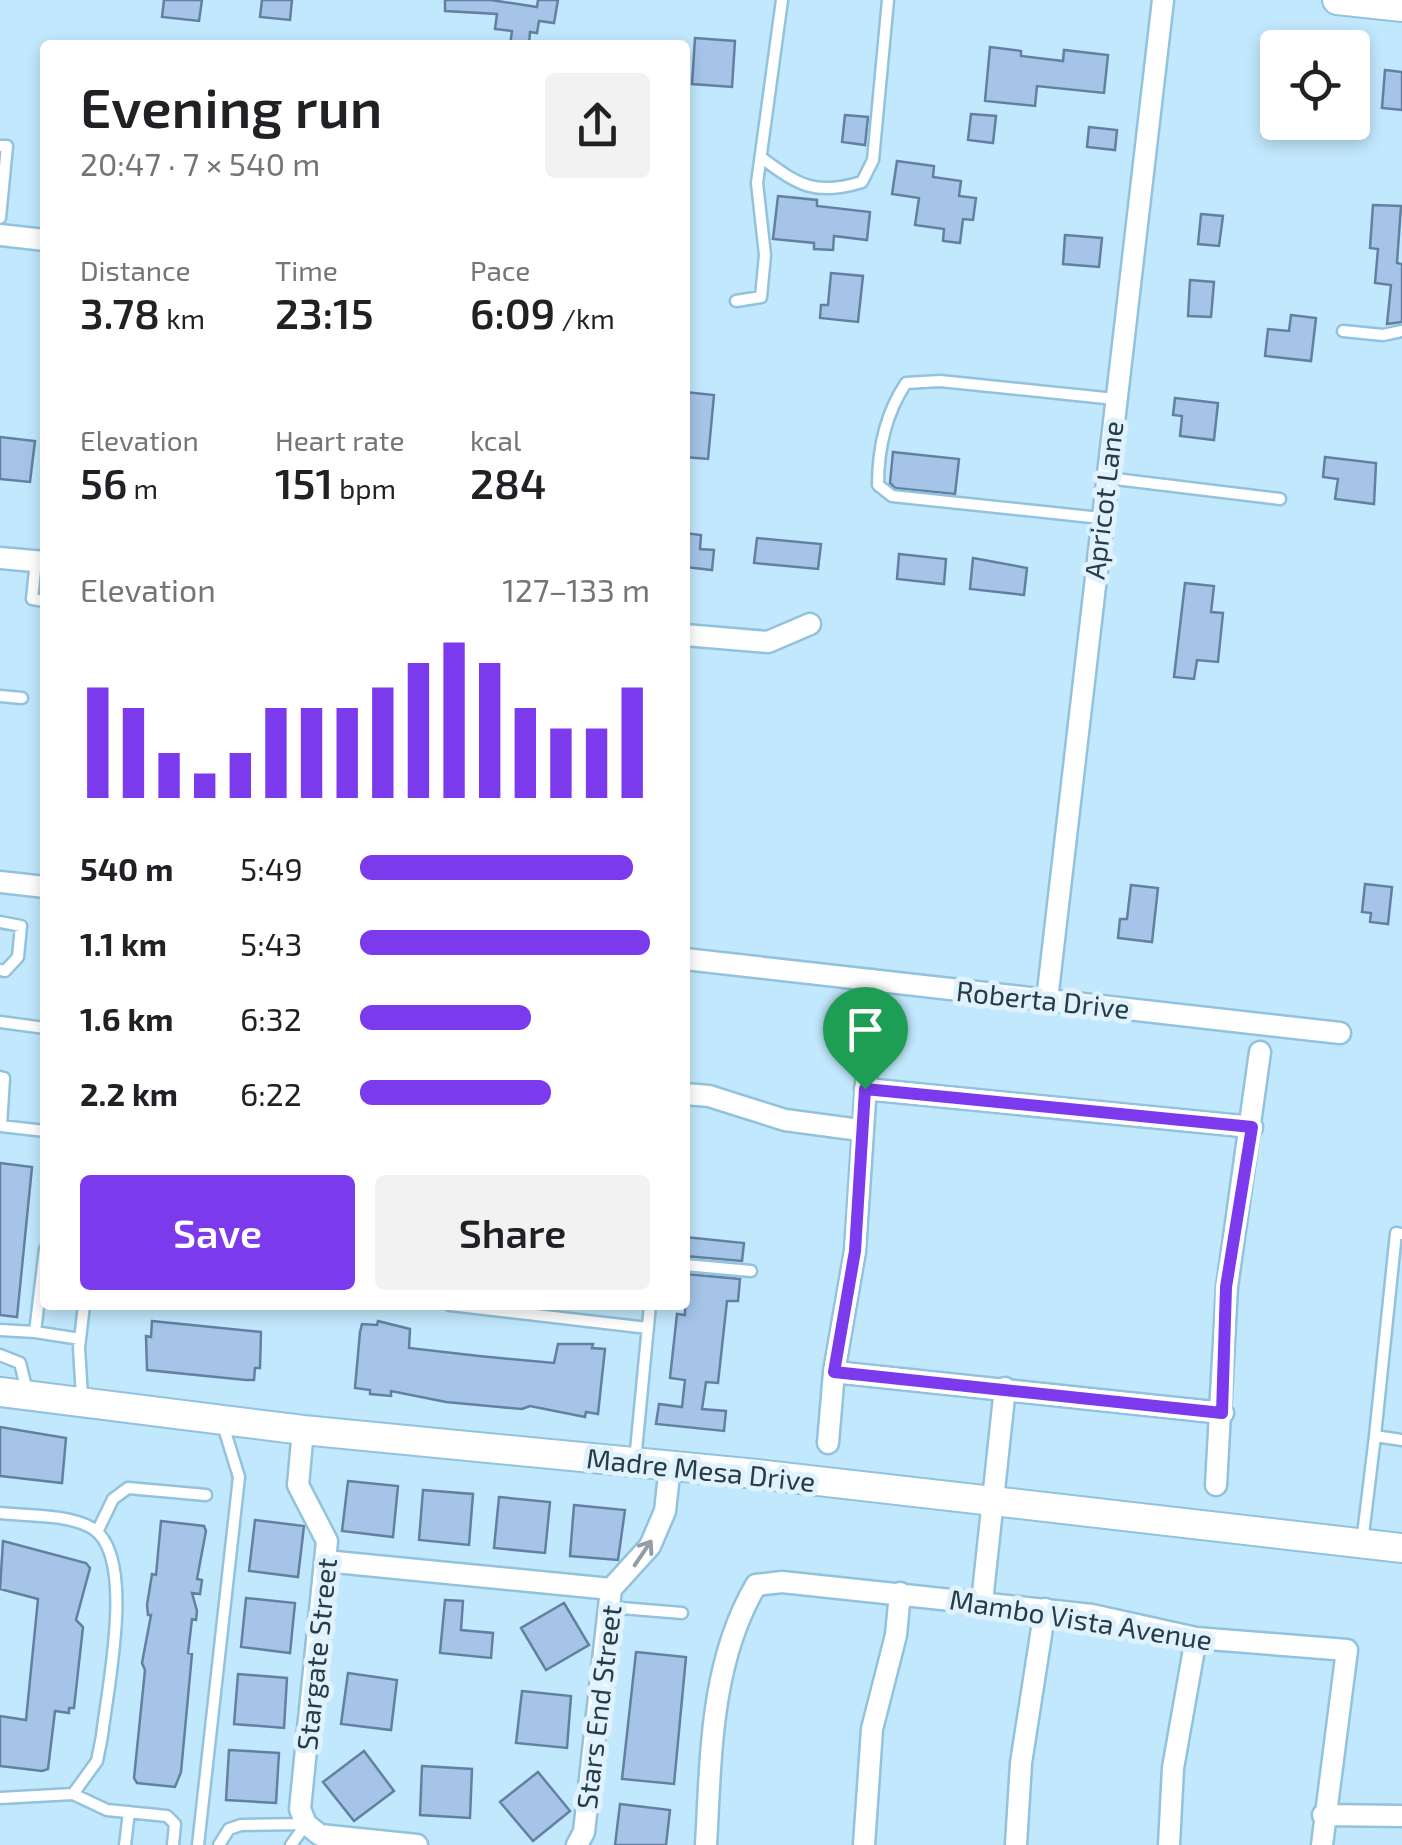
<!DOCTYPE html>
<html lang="en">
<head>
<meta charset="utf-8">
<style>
  :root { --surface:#fff; --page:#f2f2f2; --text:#202124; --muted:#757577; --accent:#7c3aed }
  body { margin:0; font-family:"Exo 2",sans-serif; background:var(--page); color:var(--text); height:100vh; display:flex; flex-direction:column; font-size:38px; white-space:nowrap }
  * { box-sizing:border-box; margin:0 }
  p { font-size:32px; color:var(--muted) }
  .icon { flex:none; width:55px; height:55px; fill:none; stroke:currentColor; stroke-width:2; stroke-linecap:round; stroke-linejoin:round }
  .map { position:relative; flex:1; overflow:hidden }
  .side { position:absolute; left:40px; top:40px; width:650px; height:1270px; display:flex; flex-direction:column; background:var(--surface); border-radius:10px; box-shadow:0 5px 15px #0003 }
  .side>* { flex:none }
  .fabs { position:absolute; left:1260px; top:30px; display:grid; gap:20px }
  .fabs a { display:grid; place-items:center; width:110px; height:110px; border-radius:10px; background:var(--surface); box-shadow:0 5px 15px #0003; font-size:50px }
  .pin { position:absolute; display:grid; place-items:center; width:85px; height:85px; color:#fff; margin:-102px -42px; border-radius:50% 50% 50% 0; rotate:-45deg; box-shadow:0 0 10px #0007 }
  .pin .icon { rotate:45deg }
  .round { display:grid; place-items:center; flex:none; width:105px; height:105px; border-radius:10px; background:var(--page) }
  .overview { display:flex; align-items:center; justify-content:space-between; height:170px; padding:0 40px }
  h1 { font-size:55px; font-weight:600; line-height:75px }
  .figures { display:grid; grid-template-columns:repeat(3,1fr); gap:15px; height:170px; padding:10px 40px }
  .figures div { display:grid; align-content:center }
  .figures b { font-size:42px; font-weight:600 }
  .figures small { font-size:28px; font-weight:400 }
  .figures p { font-size:28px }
  .chart { height:280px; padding:20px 40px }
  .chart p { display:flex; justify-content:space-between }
  .chart svg { width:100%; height:180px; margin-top:10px; stroke:var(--accent); stroke-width:6 }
  .action { display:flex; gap:20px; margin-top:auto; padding:20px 40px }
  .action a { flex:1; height:115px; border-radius:10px; background:var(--accent); color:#fff; font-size:40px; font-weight:600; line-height:115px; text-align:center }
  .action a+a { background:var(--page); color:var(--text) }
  ul { padding:0 40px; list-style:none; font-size:32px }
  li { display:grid; grid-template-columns:160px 120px 1fr; align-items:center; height:75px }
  li i { height:25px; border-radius:12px; background:var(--accent) }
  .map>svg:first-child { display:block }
</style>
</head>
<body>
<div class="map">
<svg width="1402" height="1845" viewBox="0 0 1402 1845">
  <rect width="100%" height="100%" fill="#c2e8fd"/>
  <path fill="#a5c4e8" stroke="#6380a2" stroke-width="2.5" d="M164 0H202L199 21 162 17Z
    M262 0H292L290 20 260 17Z
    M445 0H491L537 7 538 0H558L554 23 539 21 537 33 530 32 529 45H510L512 31 495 29 497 14 445 11Z
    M695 38 735 41 732 87 692 84Z
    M990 47 1021 51V56L1063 61 1064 50 1108 55 1104 93 1037 86 1035 106 985 101Z
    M1385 70 1402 72V110L1382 108Z
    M971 114 996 116 993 143 968 140Z
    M845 115 868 117 865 145 842 142Z
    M1089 127 1117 130 1115 150 1087 147Z
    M897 161 934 166 933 177 961 181 959 196 976 198 973 220 963 219 960 243 943 241 944 229 915 225 919 198 892 194Z
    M778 196 817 200V206L870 212 867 240 834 236 833 250 814 249V243L773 239Z
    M1373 205 1401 206 1397 263 1402 264V322L1387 324 1391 285 1375 283 1378 249 1370 248Z
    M1201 214 1223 216 1219 246 1198 244Z
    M1065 235 1102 238 1099 267 1063 264Z
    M831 273 863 276 858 322 820 318 821 305H828Z
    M1190 280 1214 282 1211 317 1188 316Z
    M1291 315 1316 318 1311 361 1265 356 1268 329 1289 331Z
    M685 392 714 395 708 459 685 457Z
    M1175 398 1218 403 1214 440 1180 436 1182 416 1173 415Z
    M0 437 35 441 30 482 0 479Z
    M893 452 959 459 955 494 895 488 890 483Z
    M1325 457 1376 463 1374 504 1335 499 1338 479 1323 477Z
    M685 533 701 535 700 549 714 550 712 570 685 567Z
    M757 538 821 544 818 569 754 563Z
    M899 554 946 559 944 584 897 579Z
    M973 558 1027 568 1024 595 970 589Z
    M1185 583 1214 586 1211 612 1223 613 1218 662 1197 660 1194 679 1174 677Z
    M1365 884 1392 887 1388 924 1370 922 1371 913 1362 912Z
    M1131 885 1158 888 1152 942 1118 938 1120 919H1127Z
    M0 1163 32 1167 17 1317 0 1315Z
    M685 1237 744 1243 742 1261 685 1256Z
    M685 1274 740 1279 738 1301H727L718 1383 706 1382 702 1409 726 1411 724 1431 656 1424 659 1404 682 1407 685 1380 670 1378 677 1314 685 1315Z
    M152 1321 261 1332 260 1368H255L254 1380H246L147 1370 146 1336 151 1337Z
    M378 1321 410 1329 409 1348 479 1356 554 1363 558 1344H593L592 1348 605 1349 598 1414 586 1412 585 1417 530 1406 522 1409 446 1402 391 1391V1396L370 1394V1390L355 1388 360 1332 362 1324 377 1325Z
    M0 1427 66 1438 62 1483 0 1476Z
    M348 1481 398 1486 393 1537 342 1531Z
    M423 1490 473 1494 469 1545 419 1540Z
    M499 1497 550 1502 545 1553 494 1548Z
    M574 1505 625 1510 618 1560 570 1556Z
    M255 1520 304 1526 298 1577 249 1571Z
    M161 1521 204 1526 206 1531 197 1579 202 1580 200 1594 192 1593 197 1611 196 1620 192 1619 188 1653 192 1654 181 1772 175 1787 137 1783 134 1778 145 1670 142 1663 151 1615H148L147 1605 152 1574 156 1575Z
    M3 1541 86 1563 90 1568 76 1620 83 1627 74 1708H69V1713L55 1711 48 1769 42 1771 0 1766V1716L26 1720 38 1599 0 1589Z
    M246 1598 295 1603 290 1653 241 1647Z
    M445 1600 463 1601 461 1630 493 1633 491 1658 440 1653Z
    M564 1603 589 1645 546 1670 521 1628Z
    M636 1652 686 1657 674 1784 622 1779Z
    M348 1673 397 1680 391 1730 341 1724Z
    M238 1674 287 1678 284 1728 234 1724Z
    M522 1691 571 1696 567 1748 516 1743Z
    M229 1750 279 1753 276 1803 226 1800Z
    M364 1751 394 1791 354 1821 323 1782Z
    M422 1766 472 1769 470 1818 420 1815Z
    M538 1772 570 1811 533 1841 500 1802Z
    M620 1804 670 1810 666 1845H615Z"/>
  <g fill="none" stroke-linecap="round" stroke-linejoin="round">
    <defs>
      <path id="lane" d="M0 146H7L0 218
        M762 158C799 186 816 196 862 182L873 160 888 0
        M736 301 761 297 765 255 757 183 782 0
        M1343 331 1383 335 1402 331
        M1107 478 1280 499
        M1101 518 892 496 878 485C878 449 886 413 906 383L940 381 1115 399
        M36 561 32 599 45 601
        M0 696 22 698
        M0 922 21 926 18 957 5 971 0 970
        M0 1022 45 1028
        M0 1077 4 1078 1 1126 45 1131
        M685 1265 751 1271
        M450 1305 648 1328
        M0 1330 35 1332 45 1249
        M35 1332 80 1339
        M0 1355 20 1363 28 1395
        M82 1397 79 1348 84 1305
        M1375 1436 1396 1233 1402 1234
        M635 1461 650 1305
        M0 1513C27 1516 68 1514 92 1528 137 1555 107 1689 102 1736L97 1761 73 1794
        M97 1532 113 1499 128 1488 206 1495
        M1362 1543 1375 1436 1402 1440
        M609 1607 682 1613
        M0 1798 73 1794 107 1810 167 1816 175 1824 173 1845
        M125 1845 129 1812
        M198 1845 239 1477 223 1425
        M219 1845 229 1829 241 1825 305 1824
        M291 1845 306 1824"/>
      <path id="street" d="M0 235 45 240
        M0 558 45 562
        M685 635 768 642 810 624
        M0 882 45 887
        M685 959 1340 1033
        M1047 1000 1163 0
        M865 1089 1252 1127
        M685 1094 709 1096 785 1120 860 1130
        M834 1372 1223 1413
        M303 1430 298 1485 327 1541 300 1809 306 1824 320 1835 417 1845
        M828 1443 834 1372 855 1251 873 980
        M1216 1485 1227 1287 1260 1052
        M325 1561 611 1589
        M982 1602 1005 1388
        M1323 1815 1402 1816
        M577 1845 584 1832 611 1589 650 1546 665 1511 670 1466
        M706 1845C711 1757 710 1663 756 1585L782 1582 1092 1615 1196 1638 1347 1650 1322 1845
        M864 1845 872 1729 896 1635 900 1593
        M1016 1845 1021 1763 1045 1609
        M1169 1845 1173 1768 1196 1638"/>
      <path id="secondary" d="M1337 0 1402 7
        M0 1392 303 1430 757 1474 1402 1548"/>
    </defs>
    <use href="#lane" stroke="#93c2dc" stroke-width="15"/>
    <use href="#street" stroke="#93c2dc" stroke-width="25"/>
    <use href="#secondary" stroke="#93c2dc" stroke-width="32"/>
    <use href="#lane" stroke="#fff" stroke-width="10"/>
    <use href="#street" stroke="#fff" stroke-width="20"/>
    <use href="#secondary" stroke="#fff" stroke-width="28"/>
  </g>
  <defs><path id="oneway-shaft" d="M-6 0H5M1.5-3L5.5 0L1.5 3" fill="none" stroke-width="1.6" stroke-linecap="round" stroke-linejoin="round" transform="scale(2.5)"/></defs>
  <use stroke="#949ea2" href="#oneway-shaft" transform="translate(643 1553) rotate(-56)"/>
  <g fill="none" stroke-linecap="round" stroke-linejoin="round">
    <defs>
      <path id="route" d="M865 1089 1252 1127 1226 1287 1222 1413 834 1372 855 1251Z"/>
    </defs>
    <use href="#route" stroke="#fff" stroke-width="20"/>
    <use href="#route" stroke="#7c3aed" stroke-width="12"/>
  </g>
  <g text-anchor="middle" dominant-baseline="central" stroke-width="10" stroke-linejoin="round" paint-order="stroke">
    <g font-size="28" fill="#283c46" stroke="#dff2fd">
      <text transform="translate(1103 500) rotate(-83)">Apricot Lane</text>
      <text transform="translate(1043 999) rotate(6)">Roberta Drive</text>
      <text transform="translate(701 1469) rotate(6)">Madre Mesa Drive</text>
      <text transform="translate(1081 1619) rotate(9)">Mambo Vista Avenue</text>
      <text transform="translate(316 1654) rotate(-84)">Stargate Street</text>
      <text transform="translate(598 1707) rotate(-83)">Stars End Street</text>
    </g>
  </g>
</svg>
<div class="fabs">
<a><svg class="icon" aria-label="locate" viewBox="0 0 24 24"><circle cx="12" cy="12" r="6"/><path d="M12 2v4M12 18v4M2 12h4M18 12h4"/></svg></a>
</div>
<div class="pin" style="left:865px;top:1089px;background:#1e9e55"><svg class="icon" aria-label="arrive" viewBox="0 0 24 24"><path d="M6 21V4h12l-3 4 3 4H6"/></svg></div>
<section class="side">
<div class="overview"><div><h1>Evening run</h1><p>20:47 · 7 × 540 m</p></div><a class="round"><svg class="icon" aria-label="share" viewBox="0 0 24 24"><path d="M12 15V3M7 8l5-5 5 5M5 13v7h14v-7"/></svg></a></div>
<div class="figures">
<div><p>Distance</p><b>3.78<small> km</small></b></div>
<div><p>Time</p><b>23:15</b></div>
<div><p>Pace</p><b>6:09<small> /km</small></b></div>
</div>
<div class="figures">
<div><p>Elevation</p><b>56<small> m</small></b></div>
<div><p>Heart rate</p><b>151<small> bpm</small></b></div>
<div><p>kcal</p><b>284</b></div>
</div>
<div class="chart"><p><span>Elevation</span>127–133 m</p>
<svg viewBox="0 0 160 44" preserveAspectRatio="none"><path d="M5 44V17M15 44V22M25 44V33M35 44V38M45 44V33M55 44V22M65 44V22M75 44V22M85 44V17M95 44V11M105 44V6M115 44V11M125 44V22M135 44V27M145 44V27M155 44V17"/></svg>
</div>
<ul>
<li><b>540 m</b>5:49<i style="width:94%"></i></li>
<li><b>1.1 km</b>5:43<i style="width:100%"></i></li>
<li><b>1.6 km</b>6:32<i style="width:59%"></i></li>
<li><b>2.2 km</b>6:22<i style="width:66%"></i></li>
</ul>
<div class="action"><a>Save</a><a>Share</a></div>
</section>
</div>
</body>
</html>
